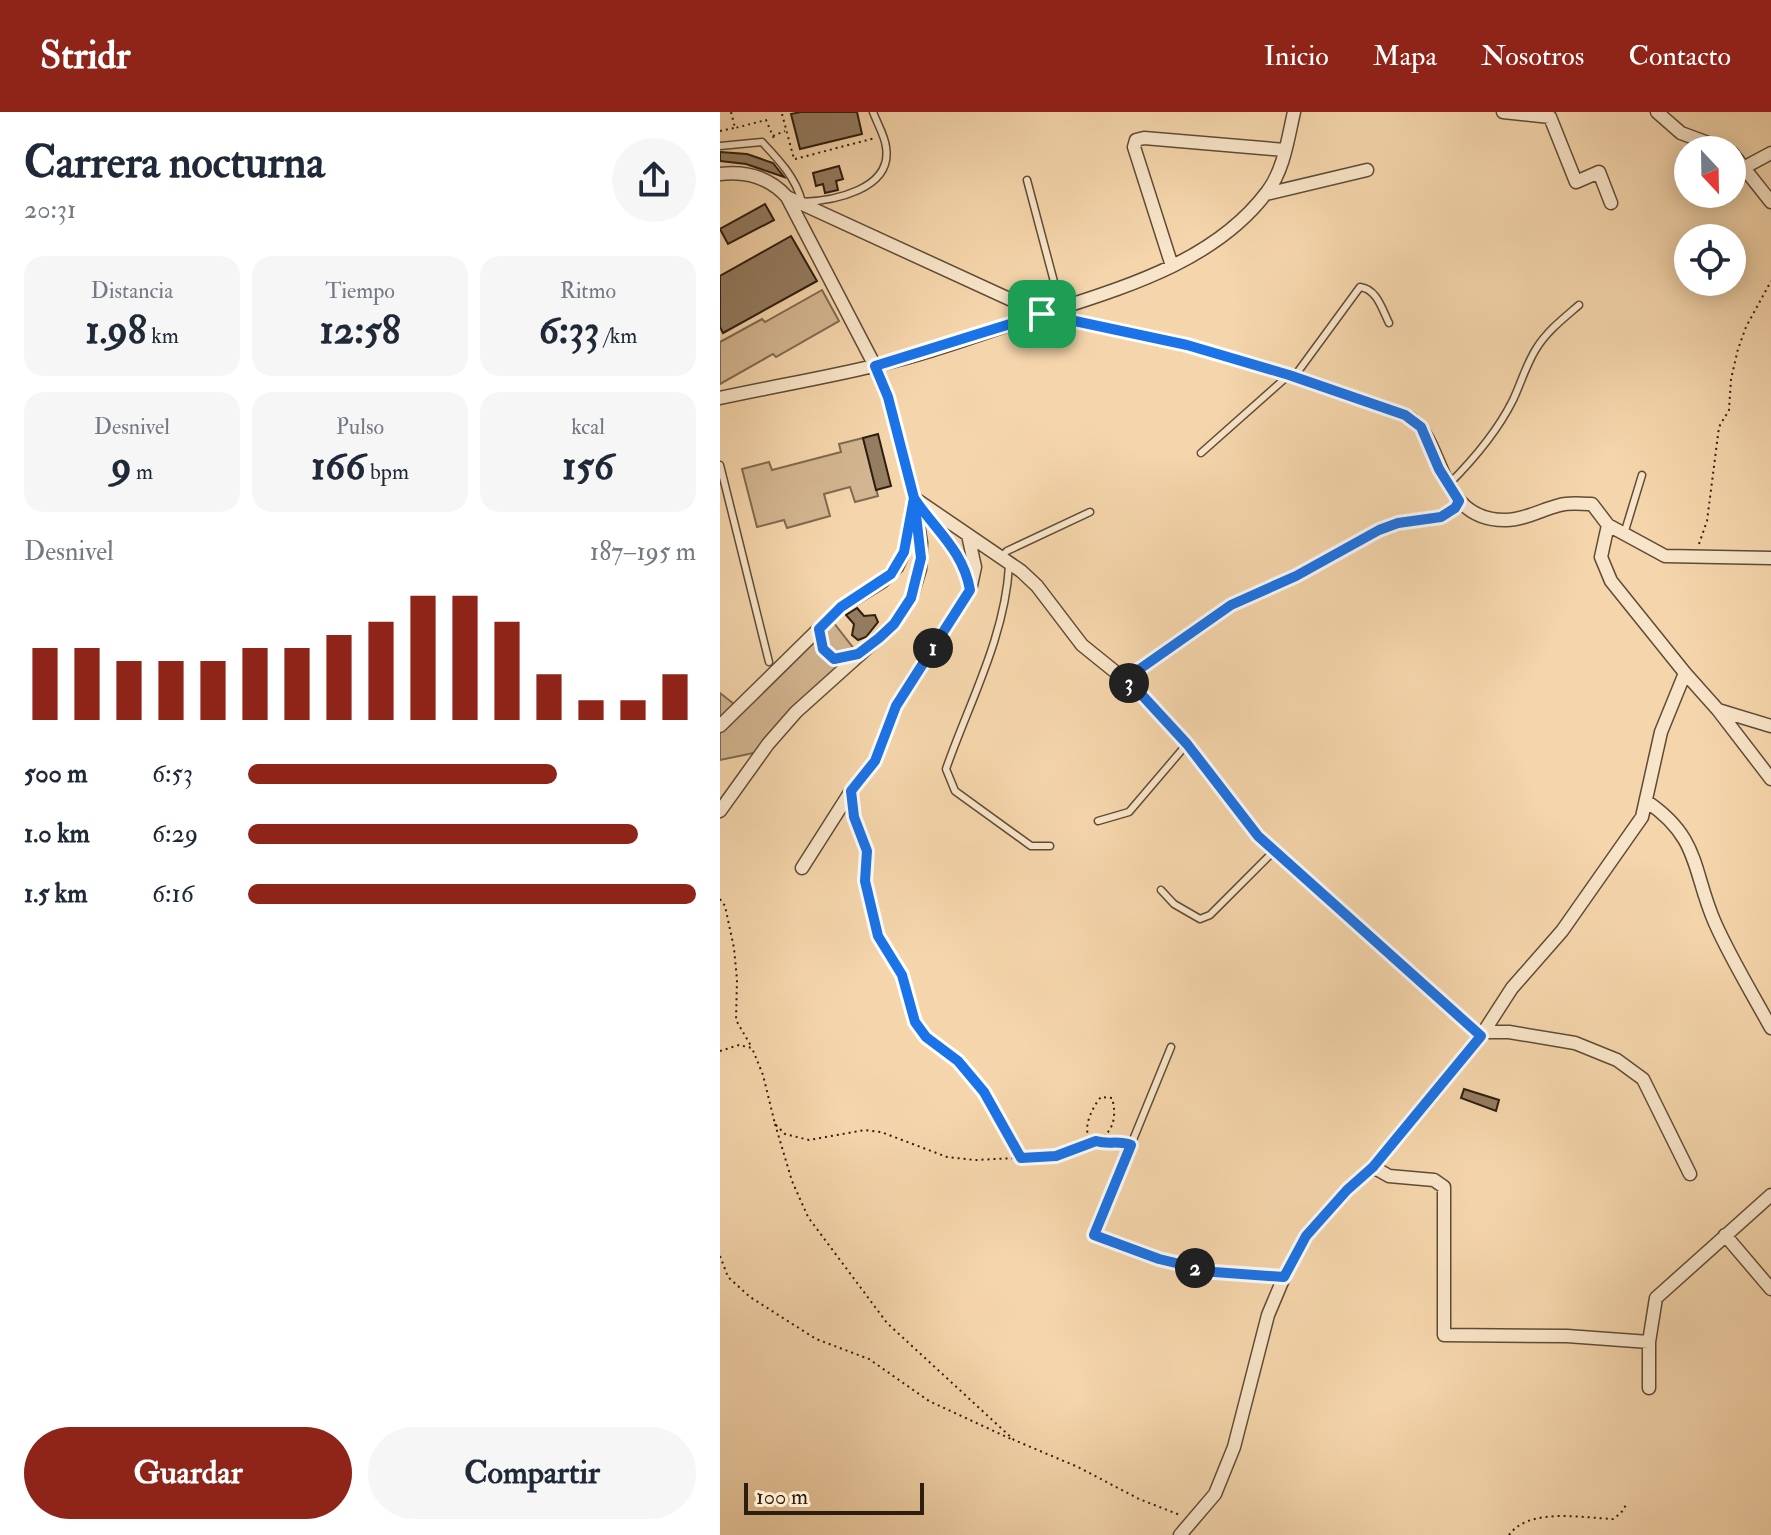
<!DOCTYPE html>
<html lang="es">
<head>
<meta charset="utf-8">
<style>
  :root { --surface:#fff; --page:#f6f6f7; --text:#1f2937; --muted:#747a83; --accent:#8f2418 }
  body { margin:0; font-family:"IM FELL Double Pica",serif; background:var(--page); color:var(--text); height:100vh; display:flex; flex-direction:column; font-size:30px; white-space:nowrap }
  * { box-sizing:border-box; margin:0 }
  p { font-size:26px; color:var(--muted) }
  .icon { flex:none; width:44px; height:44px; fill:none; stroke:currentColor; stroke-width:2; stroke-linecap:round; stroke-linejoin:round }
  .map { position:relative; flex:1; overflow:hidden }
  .sheet { display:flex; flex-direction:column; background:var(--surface); width:720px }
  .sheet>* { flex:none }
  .needle { width:52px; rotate:158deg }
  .tools { position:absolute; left:954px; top:24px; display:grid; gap:16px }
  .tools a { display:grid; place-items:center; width:72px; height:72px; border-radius:50%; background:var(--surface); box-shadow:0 4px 20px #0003; font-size:40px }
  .scale { position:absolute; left:24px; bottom:20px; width:180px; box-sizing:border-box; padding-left:8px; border:4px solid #2d1e10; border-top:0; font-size:22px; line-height:28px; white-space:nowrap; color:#2d1e10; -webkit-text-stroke:6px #f8e4c8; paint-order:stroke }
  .pin { position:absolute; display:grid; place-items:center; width:68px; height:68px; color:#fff; margin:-34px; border-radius:16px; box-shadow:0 4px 12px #0006 }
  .km { position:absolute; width:40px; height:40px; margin:-20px; border-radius:50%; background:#222; color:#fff; font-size:22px; line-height:40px; text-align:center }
  .round { display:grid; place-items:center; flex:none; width:84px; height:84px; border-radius:42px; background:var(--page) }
  .head { display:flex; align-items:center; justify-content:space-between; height:136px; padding:0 24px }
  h1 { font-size:44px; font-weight:700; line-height:60px }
  .figures { display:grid; grid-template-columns:repeat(3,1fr); gap:12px; height:136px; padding:8px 24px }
  .figures div { display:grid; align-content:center; border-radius:20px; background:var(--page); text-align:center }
  .figures b { font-size:40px; font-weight:700 }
  .figures small { font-size:22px; font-weight:400 }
  .figures p { font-size:22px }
  .chart { height:224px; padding:16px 24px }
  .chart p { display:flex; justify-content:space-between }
  .chart svg { width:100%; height:144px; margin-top:8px; stroke:var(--accent); stroke-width:6 }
  .action { display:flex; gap:16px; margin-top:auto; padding:16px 24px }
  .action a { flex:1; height:92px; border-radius:48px; background:var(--accent); color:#fff; font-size:32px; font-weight:700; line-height:92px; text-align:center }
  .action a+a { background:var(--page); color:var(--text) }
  ul { padding:0 24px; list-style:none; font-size:26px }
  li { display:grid; grid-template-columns:128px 96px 1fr; align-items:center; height:60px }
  li i { height:20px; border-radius:10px; background:var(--accent) }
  header { display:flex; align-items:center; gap:48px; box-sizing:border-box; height:112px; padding:0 40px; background:var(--accent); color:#fff }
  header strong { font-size:38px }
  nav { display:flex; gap:44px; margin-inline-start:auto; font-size:28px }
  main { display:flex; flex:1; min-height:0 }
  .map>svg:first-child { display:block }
</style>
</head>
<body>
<header>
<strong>Stridr</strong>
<nav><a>Inicio</a><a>Mapa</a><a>Nosotros</a><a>Contacto</a></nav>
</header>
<main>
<section class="sheet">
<div class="head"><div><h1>Carrera nocturna</h1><p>20:31</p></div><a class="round"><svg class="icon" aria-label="share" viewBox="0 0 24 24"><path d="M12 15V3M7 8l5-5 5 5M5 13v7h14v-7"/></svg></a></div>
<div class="figures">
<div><p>Distancia</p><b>1.98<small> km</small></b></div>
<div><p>Tiempo</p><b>12:58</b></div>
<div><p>Ritmo</p><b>6:33<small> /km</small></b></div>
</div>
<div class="figures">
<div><p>Desnivel</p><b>9<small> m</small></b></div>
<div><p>Pulso</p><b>166<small> bpm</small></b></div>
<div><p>kcal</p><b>156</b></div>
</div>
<div class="chart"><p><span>Desnivel</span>187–195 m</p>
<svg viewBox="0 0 160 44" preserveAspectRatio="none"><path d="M5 44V22M15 44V22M25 44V26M35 44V26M45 44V26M55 44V22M65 44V22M75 44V18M85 44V14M95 44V6M105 44V6M115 44V14M125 44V30M135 44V38M145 44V38M155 44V30"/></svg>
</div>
<ul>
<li><b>500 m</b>6:53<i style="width:69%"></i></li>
<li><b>1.0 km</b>6:29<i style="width:87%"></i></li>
<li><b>1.5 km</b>6:16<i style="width:100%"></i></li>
</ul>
<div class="action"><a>Guardar</a><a>Compartir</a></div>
</section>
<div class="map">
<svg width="1051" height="1423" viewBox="0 0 1051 1423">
  <rect width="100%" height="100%" fill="#f5d5ab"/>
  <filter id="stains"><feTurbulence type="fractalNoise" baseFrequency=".0025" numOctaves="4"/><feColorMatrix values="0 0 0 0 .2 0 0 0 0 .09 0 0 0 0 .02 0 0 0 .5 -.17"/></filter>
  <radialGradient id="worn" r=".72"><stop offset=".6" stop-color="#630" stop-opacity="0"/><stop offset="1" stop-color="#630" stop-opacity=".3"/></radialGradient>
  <path fill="#d3b691" stroke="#806a50" stroke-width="2" d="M102 178 119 209 56 245 53 242 0 272V230L42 207 45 210Z
    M143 326 158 384 135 390 130 375 104 382 110 404 67 416 64 408 37 415 22 357 49 350 52 358 121 340 119 332Z
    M110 506 138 542 43 639 0 648V581L19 596Z"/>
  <path fill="#957d61" stroke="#2d1e10" stroke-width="2" d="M81 0H137L142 22 80 37 71 2Z
    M0 40 27 42 53 51 64 65 26 52 0 49Z
    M119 54 123 67 116 69 118 78 105 81 103 72 96 74 93 61Z
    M45 92 54 108 8 132 0 117Z
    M71 124 97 169 3 221 0 215V164Z
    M158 322 171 374 156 378 143 326Z
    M137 496 144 504 155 503 158 510 146 525 138 528 132 523 134 512 126 503Z
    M744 977 779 988 776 999 741 986Z"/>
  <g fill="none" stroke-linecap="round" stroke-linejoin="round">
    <defs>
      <path id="lane" d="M0 34 42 30C59 48 76 66 82 90 112 89 173 78 166 35 165 24 157 11 153 0
        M307 68 341 196
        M574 265 640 175C657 177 662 197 669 211
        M481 341 569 263
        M0 353 49 550
        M729 372C754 347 777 320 793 288 801 271 806 253 816 237 827 219 844 206 859 193
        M904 422 922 363
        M281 445 287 439 370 400
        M289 454C285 525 249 591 226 657L235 679 311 734H330
        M378 709 409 700 467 632
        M441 778 454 792 480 807 490 803 555 738
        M451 935 374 1123 439 1147 494 1160 564 1165"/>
      <path id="street" d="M783 0 830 5 856 70 879 60 891 91
        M937 0 961 21 1007 38
        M1012 41 1051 90
        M1025 55 1051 41
        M0 62C26 59 49 65 67 85L155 254 168 285 194 386 201 431 200 457 191 486 174 512 76 600 48 632 0 699
        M546 82 647 58
        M67 85 322 202 467 233 569 263 685 303C727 323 714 409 786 408 804 408 823 397 840 393 850 390 861 392 872 392L888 413 945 444 1051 446
        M452 154 414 35 416 28 424 26 565 38
        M0 286C51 275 103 266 154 254 209 242 263 221 316 204 398 177 493 152 547 80 564 58 568 26 574 0
        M194 386 301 459 317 474 362 533 414 575 467 632 538 724 761 924
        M888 413 881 445 891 469 965 561 998 598 1051 614
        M404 568 511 493 576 464 659 418 678 411 721 405 735 396 739 389
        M998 598 1051 667
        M0 614 121 495 163 469 177 455 184 440 192 396
        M926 689C981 726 972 759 995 811 1011 847 1032 881 1051 916
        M82 756 131 679 155 649 176 594 250 478 255 455 248 423
        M765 920H789L855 931 897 948 923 967 970 1062
        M653 1055 669 1064 714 1068 724 1075V1223L847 1224 929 1230
        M1005 1123 1051 1177
        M929 1276V1230L936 1186 1051 1083
        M460 1423 495 1382 514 1335 548 1203 564 1165 586 1124 627 1078 653 1055 761 924 792 876 842 819 922 705 941 620 965 561"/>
    </defs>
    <use href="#lane" stroke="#5f4c37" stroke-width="9"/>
    <use href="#street" stroke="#5f4c37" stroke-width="15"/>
    <path stroke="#2d1e10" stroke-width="2" stroke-dasharray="2 4" stroke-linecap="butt" d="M11 0 15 16 46 8 55 29
      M62 2 74 47
      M0 19 14 16
      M53 24 65 19
      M75 47 155 26
      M223 421 239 445
      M979 432 987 409 999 315 1009 298 1011 267 1018 237 1026 215 1051 169
      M101 530 103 537 114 547 118 546
      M133 700 147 739 145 769 158 824 182 863 195 910 206 925 238 949 264 980 301 1046
      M0 787 5 794 14 836 17 868 16 908 31 934
      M0 939 19 933 32 936 43 963 55 1012 65 1022 89 1028 145 1018 161 1020 227 1045 255 1048 336 1044 376 1029C394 1021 397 1004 392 986L381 985C371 996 355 1030 382 1031 389 1032 396 1029 402 1030
      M55 1012 72 1069 88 1105 167 1211 294 1328 358 1355 419 1387 460 1403
      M0 1144 8 1165 30 1185 96 1227 149 1247 209 1289 291 1327
      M789 1423C809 1395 863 1406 893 1407L901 1401 906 1393"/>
    <use href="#lane" stroke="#f8e4c8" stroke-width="6"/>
    <use href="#street" stroke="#f8e4c8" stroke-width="12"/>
  </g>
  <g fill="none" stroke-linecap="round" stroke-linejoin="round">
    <defs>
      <path id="route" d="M322 202 155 254 168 285 194 386 184 440 171 462 121 495 99 517 103 537 114 547 138 542 159 526 174 512 191 486 201 446 194 386C215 418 243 438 250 478L176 594 155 649 131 679 134 705 147 739 145 769 158 824 182 863 195 910 206 925 238 949 264 980 301 1046 336 1044 376 1029C388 1033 398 1028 411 1033L374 1123 439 1147 494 1160 564 1165 586 1124 627 1078 653 1055 761 924 538 724 467 632 421 582 404 568 511 493 576 464 659 418 678 411 721 405 735 396 739 389 719 357 701 315 685 303 569 263 467 233 322 202"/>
    </defs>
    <use href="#route" stroke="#fff" stroke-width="16"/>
    <use href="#route" stroke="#1a73e8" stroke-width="10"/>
  </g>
  <rect width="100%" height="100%" filter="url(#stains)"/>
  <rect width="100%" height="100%" fill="url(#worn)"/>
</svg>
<div class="tools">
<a><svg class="needle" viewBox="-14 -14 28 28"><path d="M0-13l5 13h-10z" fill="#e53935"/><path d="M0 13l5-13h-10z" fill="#747a83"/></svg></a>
<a><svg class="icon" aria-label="locate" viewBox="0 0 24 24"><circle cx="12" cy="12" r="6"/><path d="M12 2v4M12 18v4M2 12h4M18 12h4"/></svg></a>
</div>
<div class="scale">100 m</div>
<div class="pin" style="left:322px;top:202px;background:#1e9e55"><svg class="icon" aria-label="arrive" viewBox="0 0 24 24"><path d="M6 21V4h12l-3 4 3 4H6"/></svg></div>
<b class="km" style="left:213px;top:536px">1</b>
<b class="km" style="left:475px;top:1156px">2</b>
<b class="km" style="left:409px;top:571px">3</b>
</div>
</main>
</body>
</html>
